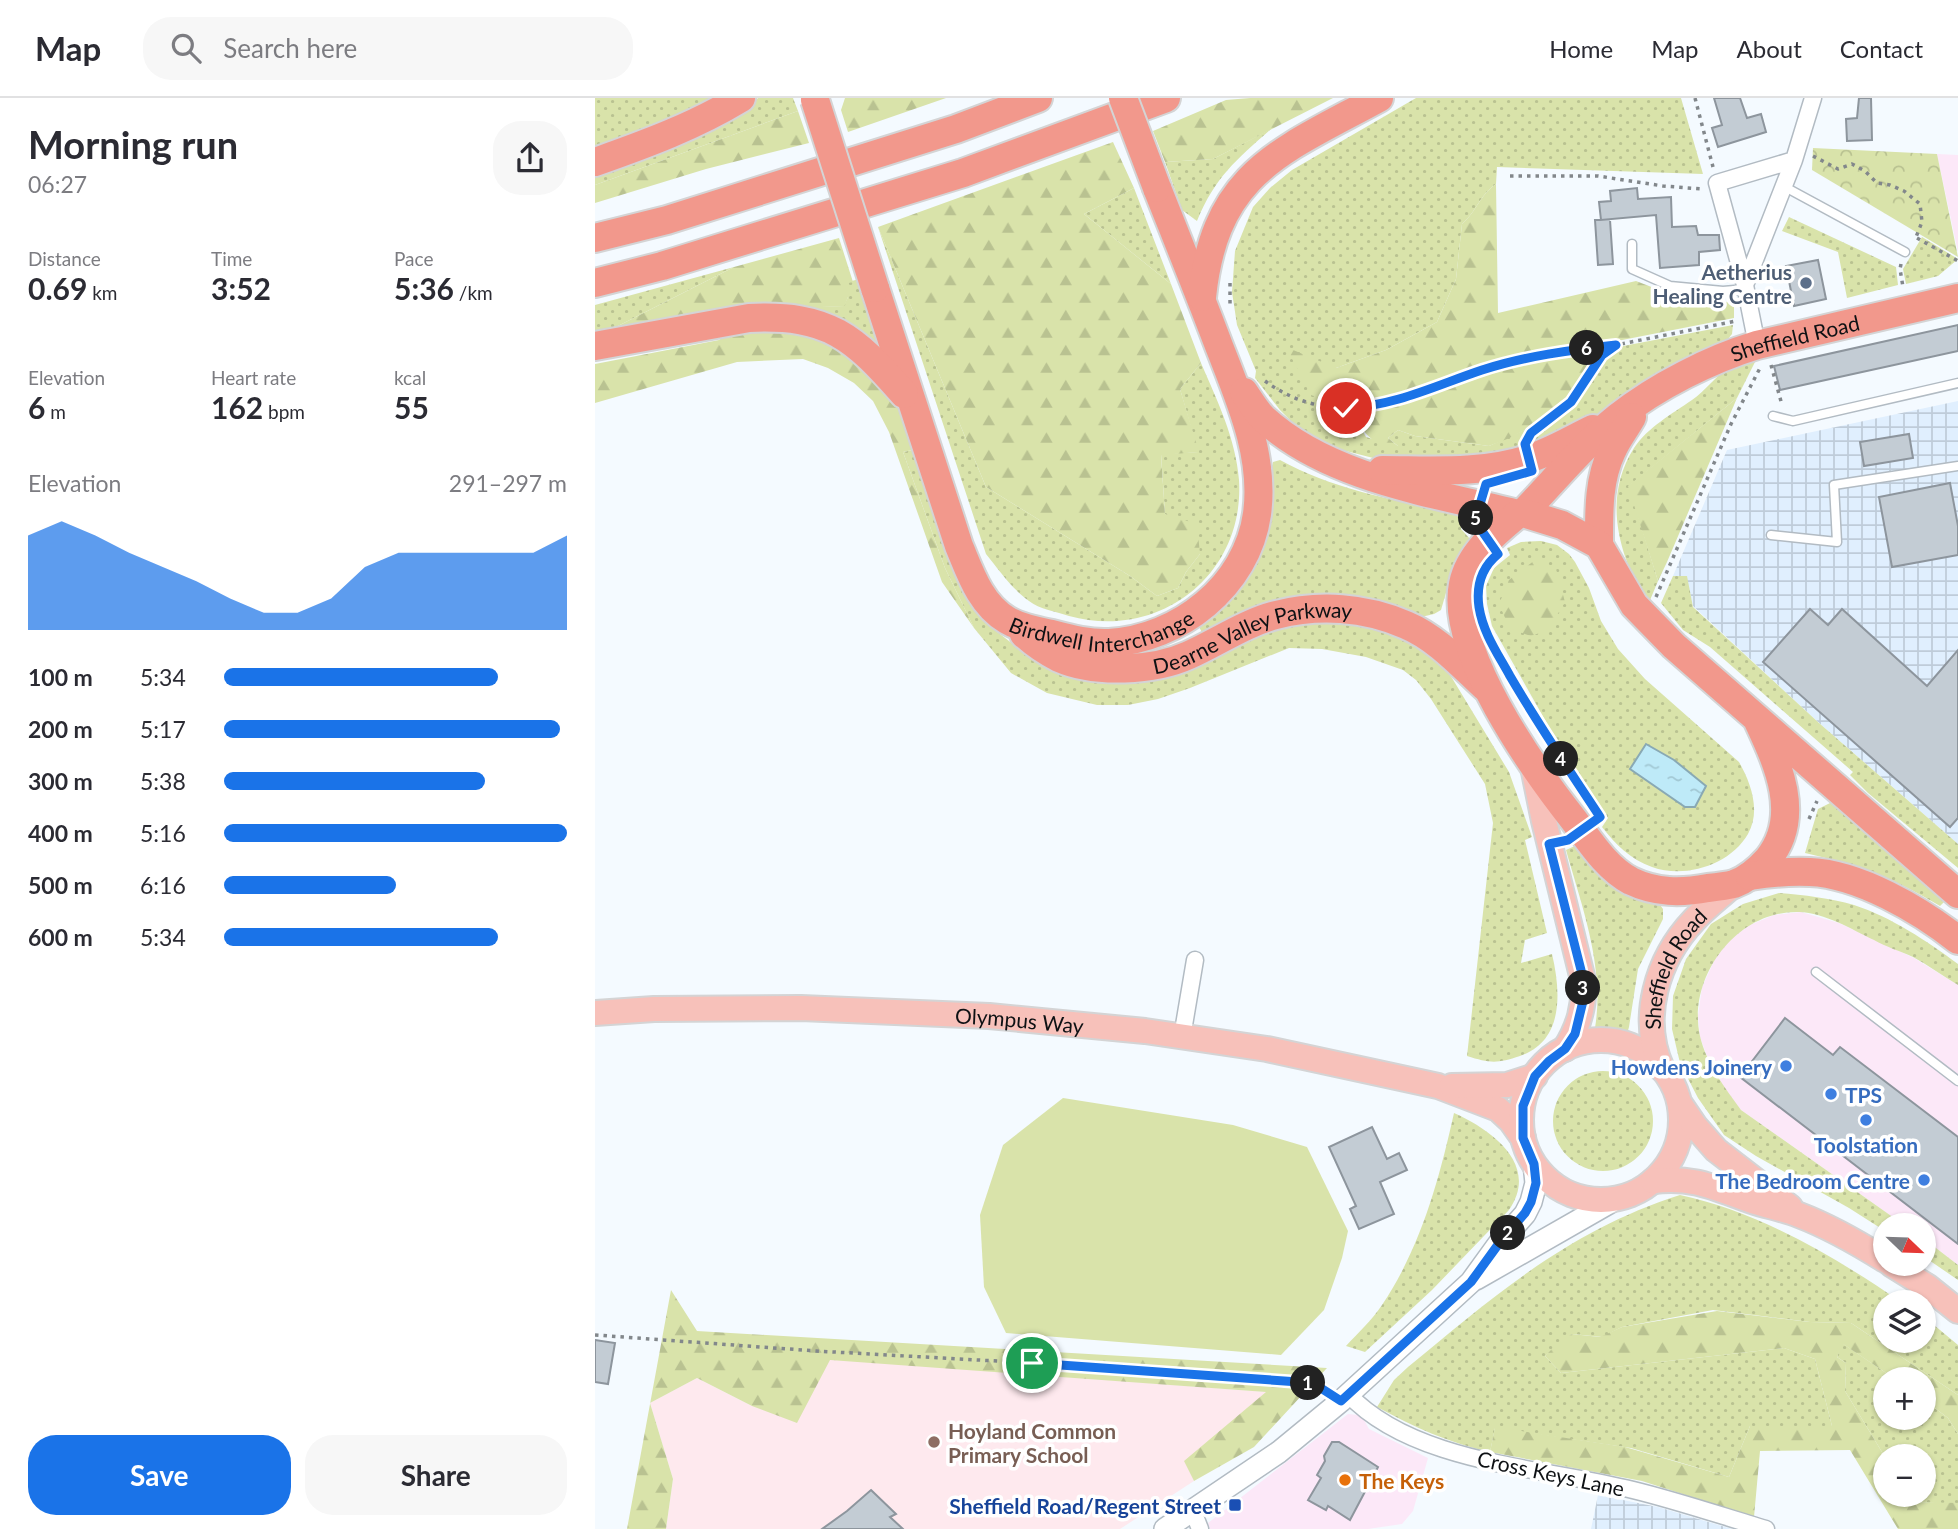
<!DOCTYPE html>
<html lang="en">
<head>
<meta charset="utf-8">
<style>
  :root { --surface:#fff; --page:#f7f7f7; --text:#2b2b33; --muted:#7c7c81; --line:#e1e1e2; --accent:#1a73e8 }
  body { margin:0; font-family:Lato,sans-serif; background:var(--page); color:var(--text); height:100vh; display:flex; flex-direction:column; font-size:26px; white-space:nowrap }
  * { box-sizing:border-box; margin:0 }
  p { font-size:23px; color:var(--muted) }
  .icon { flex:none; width:38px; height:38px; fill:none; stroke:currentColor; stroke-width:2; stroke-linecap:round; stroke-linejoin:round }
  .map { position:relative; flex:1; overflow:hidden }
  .drawer { display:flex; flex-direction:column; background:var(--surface); width:595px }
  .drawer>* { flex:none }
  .needle { width:46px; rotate:113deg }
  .fabs { position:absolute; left:1278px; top:1115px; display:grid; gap:14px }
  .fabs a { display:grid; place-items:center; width:63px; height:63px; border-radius:50%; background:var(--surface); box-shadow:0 2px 5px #0004; font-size:35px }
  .pin { position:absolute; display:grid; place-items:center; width:60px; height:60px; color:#fff; margin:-30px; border:4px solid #fff; border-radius:50%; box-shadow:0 2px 7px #0007 }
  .km { position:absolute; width:35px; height:35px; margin:-18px; border-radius:50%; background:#222; color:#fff; font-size:19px; line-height:35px; text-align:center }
  .round { display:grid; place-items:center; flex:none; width:74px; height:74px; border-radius:28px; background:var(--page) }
  .headline { display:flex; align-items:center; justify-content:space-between; height:119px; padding:0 28px }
  h1 { font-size:38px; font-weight:700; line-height:52px }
  .figures { display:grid; grid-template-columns:repeat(3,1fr); gap:10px; height:119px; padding:7px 28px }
  .figures div { display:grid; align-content:center }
  .figures b { font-size:30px; font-weight:700 }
  .figures small { font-size:19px; font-weight:400 }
  .figures p { font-size:19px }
  .chart { height:196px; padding:14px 28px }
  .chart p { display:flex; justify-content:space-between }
  .chart svg { width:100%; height:126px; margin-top:7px; fill:var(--accent); opacity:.7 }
  .button { display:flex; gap:14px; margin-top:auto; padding:14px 28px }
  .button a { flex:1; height:80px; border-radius:28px; background:var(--accent); color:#fff; font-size:28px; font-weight:700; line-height:80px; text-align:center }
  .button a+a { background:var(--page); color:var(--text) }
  ul { padding:0 28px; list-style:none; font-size:23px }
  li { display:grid; grid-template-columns:112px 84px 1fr; align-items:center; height:52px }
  li i { height:18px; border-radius:9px; background:var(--accent) }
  header { display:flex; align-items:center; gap:42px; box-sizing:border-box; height:98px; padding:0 35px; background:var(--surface); border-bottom:2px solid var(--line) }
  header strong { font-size:33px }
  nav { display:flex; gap:38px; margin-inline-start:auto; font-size:24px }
  .search { width:490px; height:63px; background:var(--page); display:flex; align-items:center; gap:18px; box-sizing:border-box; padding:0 24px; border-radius:28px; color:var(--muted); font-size:26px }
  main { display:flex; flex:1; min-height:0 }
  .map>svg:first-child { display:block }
</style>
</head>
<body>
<header>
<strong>Map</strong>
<div class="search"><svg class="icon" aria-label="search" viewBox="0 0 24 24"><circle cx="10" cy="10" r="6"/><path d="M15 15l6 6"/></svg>Search here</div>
<nav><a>Home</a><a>Map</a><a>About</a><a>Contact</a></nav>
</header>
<main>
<section class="drawer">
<div class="headline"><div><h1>Morning run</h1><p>06:27</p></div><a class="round"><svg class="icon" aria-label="share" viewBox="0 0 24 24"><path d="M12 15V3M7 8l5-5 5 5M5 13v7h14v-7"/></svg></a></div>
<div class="figures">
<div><p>Distance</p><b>0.69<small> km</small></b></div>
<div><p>Time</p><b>3:52</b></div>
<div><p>Pace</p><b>5:36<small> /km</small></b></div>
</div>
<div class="figures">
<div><p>Elevation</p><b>6<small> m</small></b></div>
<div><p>Heart rate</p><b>162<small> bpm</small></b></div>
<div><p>kcal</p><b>55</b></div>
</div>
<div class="chart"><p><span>Elevation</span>291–297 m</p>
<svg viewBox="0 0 160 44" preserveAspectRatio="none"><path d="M0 44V11L10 6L20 11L30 17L40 22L50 27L60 33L70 38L80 38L90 33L100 22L110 17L120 17L130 17L140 17L150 17L160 11V44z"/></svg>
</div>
<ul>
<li><b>100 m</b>5:34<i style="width:80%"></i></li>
<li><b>200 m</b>5:17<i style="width:98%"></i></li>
<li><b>300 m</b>5:38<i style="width:76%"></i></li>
<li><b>400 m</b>5:16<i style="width:100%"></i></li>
<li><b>500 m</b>6:16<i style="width:50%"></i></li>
<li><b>600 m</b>5:34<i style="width:80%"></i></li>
</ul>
<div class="button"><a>Save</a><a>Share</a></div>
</section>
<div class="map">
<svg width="1363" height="1431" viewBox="0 0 1363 1431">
  <defs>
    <pattern id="industrial-grid" width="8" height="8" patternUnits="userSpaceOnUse" patternTransform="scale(1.75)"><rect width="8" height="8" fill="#e0effe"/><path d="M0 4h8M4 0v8" fill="none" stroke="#bfccd9"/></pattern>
    <pattern id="grass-dots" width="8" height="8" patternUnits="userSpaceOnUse" patternTransform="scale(1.75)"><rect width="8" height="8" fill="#d9e3aa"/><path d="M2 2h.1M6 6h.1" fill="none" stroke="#b9c291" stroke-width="1.8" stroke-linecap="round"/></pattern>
    <pattern id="forest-firs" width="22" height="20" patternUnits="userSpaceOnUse" patternTransform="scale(1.75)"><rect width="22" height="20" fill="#d9e3aa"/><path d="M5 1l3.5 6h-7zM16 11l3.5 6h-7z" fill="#b9c291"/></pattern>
    <pattern id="park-crowns" width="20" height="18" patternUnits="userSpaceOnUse" patternTransform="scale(1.75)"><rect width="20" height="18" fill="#d9e3aa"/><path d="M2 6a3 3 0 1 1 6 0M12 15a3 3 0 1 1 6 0" fill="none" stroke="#b9c291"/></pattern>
    <pattern id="water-ripples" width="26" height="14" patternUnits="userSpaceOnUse" patternTransform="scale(1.75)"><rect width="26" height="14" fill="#beeaf8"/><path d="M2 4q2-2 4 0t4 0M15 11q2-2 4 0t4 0" fill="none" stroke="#a2c8d4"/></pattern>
  </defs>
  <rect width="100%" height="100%" fill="#f4faff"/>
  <path fill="#fce8f8" d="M1342 56 1363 57V154Z
    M1206 814 1244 825 1319 860 1363 887V1167L1328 1140V1127H1309L1146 1012 1129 990 1113 961 1105 939 1103 918 1107 889 1120 861 1134 842 1155 827 1179 817Z
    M753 1316 763 1317 769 1322 774 1331 833 1360 818 1413 807 1426 773 1431H615L613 1425Z"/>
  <path fill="url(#industrial-grid)" d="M1363 303V746L1224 625 1098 508 1091 478H1078L1132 352Z
    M1003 1397 1063 1409 1137 1431H996Z"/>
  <path fill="#fee9ee" d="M234 1261 672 1294 590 1363 599 1383 525 1431H71L78 1381 55 1305 102 1280 157 1308Z"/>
  <path fill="url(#grass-dots)" d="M0 0H124L0 52Z
    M163 0H198L203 13 0 87V75L151 11Z
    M821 0H1086L1108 76 902 69 901 86C884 98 882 113 867 126L861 181 842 224 791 252 741 270 732 303 735 314 761 321 771 339 803 348 793 340 803 332 820 338 894 348 934 330 921 350 920 357 786 362 743 351 702 329 685 312 660 280 661 273 642 227 637 194 640 153 658 109 675 90 697 72Z
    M676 31C641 62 620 79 602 123L587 112 570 64 618 61Z
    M539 90 576 186 489 116Z
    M1194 119 1301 169 1303 187 1252 200 1243 154 1187 133Z
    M283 129 391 389 535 478 562 498 583 490 591 474 605 456 570 416 566 356 603 354 585 291 606 265C622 302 641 341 644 382 650 477 564 543 474 518 462 514 444 511 434 503 417 491 404 472 391 456Z
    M1327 139 1363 161 1343 178 1311 186 1308 171Z
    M139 169 19 230 0 234V207Z
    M268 180 289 254 224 213 185 206 248 209 253 199V184Z
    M1138 227 1137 236 1133 241 1099 256 1054 280 1022 301 999 321 940 351 937 341C953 325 973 314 987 297 1001 280 1005 262 1023 249Z
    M1163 258 1142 300 1034 388 1063 483 1053 507C1025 460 1006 402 1039 350 1053 329 1077 316 1097 302 1110 293 1120 279 1133 270 1142 265 1154 262 1163 258Z
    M322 351 379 509 401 533 427 553 451 566 479 576 651 542 693 526 715 523 761 525 801 536 843 561 857 580 914 674 937 739 930 742 952 835 930 842 926 865 957 856C966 894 969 943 925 958 902 966 894 965 872 958L898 725 890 686 836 601 821 582 808 572 771 559 727 551 694 550 595 590 563 601 533 607H502L452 595 416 575 379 530 350 470 308 354Z
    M685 362C743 394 807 403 870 417L866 431 876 442 859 467 846 512 839 516 826 519 797 507 609 538 603 527 676 374 678 364Z
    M946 443 962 447 974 456 980 464 994 490 1006 523 1023 551 1050 581 1144 664C1156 685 1166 713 1153 736 1135 767 1090 781 1057 769 1035 761 1021 747 1007 729L1013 720 967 652 897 528 892 506 891 488 899 470 915 457 912 450 926 444Z
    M1078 478H1092L1098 509 1224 625 1363 746V770L1273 695 1255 677 1258 674 1115 549 1088 532 1066 505Z
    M1237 704 1351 802 1345 808C1299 780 1262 767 1210 755L1223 711Z
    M982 747 1063 804 1068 811V821L1043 871 1034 929 1032 936C1023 939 1006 937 1000 930 1010 869 987 809 971 752Z
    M1184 795C1209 797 1235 800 1259 807 1296 819 1332 843 1363 866V887C1348 878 1333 867 1318 859 1305 853 1291 849 1279 842 1256 831 1230 815 1204 814 1142 812 1092 879 1105 938 1111 965 1130 990 1146 1012L1309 1127H1290V1133L1254 1110 1161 1058 1129 1037 1103 1000 1085 965 1077 931 1078 898 1091 861 1116 826 1148 806Z
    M958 1023a50 50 0 1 1 100 0a50 50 0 1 1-100 0Z
    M859 1015C897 1032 945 1067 914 1112L837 1192 770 1254 751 1248C763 1235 777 1222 787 1207 826 1149 844 1082 859 1015Z
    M1085 1097C1165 1114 1240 1159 1306 1204H1290V1242H1328V1219L1333 1222 1363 1247V1297L1256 1225 1215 1224 1118 1212 1027 1229 1007 1239 977 1236 950 1258 966 1275 1189 1250 1220 1261 1237 1328H1155L1134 1379 1036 1350 900 1330 895 1354C854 1345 819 1329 782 1309L799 1282 813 1269C900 1197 975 1132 1085 1097Z
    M1328 1140 1363 1167V1182L1328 1158Z
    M1247 1245 1300 1281H1290V1320H1328V1301L1353 1320 1363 1336V1406L1317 1404 1312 1397 1328 1396V1358L1290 1359 1250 1293 1251 1265 1242 1259Z"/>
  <path fill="url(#forest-firs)" d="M250 0H351L253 34 246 12Z
    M655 0H738L618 61 570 64 558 33 631 2Z
    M203 13 214 45 111 71 0 105V87Z
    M518 44 539 90 489 116 576 186 606 265 585 291 604 354 566 357 570 416 602 426 605 456 591 474 583 490 562 498 535 478 391 389 283 129Z
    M901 86 903 215 1041 183 1072 195 1139 205V220L1017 244 1004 255 971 300 934 330 912 341 894 348 820 338 803 332 793 340 804 349C782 350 772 339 761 322L744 328 735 314 732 303 716 297 691 249 741 270 791 252 842 224 861 181 867 126C882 113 884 98 901 86Z
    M244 140 258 184 253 185V199L249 209 165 207 19 230 139 169Z
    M140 229 224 235 289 282 313 324 322 351 308 354 350 470 379 530 347 484 294 334 278 303 259 285 233 270 208 261 142 264 0 305V266L124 242Z
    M1142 300 1072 464 1063 483 1033 388Z
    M940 462 961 471 970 504 953 532 936 538 915 531 904 506 914 482Z
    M76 1192 102 1233 732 1270 659 1349 599 1383 589 1363 671 1294 235 1262 202 1325 157 1308 102 1280 55 1305 78 1381 71 1431H32Z
    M1122 1213 1215 1224 1256 1225 1363 1297V1336L1353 1320 1328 1301V1281H1300L1248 1246 1242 1259 1251 1265 1250 1293 1290 1359V1396L1312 1397 1317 1404 1363 1405V1431H1303L1255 1352 1165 1353 1159 1419 1047 1383 895 1354 900 1329 1030 1349 1134 1379 1155 1328H1237L1220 1261 1189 1250 966 1275 950 1258 965 1243 977 1236 1005 1239 1027 1229Z"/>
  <path fill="url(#park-crowns)" d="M1218 50 1342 56 1363 159 1217 72Z"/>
  <path fill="#d9e3aa" d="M468 1000 638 1027 712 1049 753 1133 747 1160 729 1212 686 1257 411 1235 389 1189 385 1117 408 1047Z"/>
  <path fill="url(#water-ripples)" stroke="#89a9b4" stroke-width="2" d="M1051 646 1079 662 1111 688 1100 709H1090L1035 671Z"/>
  <path fill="#c3ccd4" stroke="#8d959d" stroke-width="2" d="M1119 0H1145L1152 20 1166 16 1171 34 1123 49 1117 30 1127 27Z
    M1264 0H1276L1277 42 1252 43 1251 21 1262 20Z
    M1042 90 1043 101 1076 99 1077 129 1101 128 1103 137H1124L1125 152 1104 154V167L1065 170 1061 117 1006 122 1004 104 1016 103 1015 93Z
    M1000 122H1015L1018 166 1003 167Z
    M1223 162 1231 201 1199 208 1191 168Z
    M1363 227V253L1185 292 1179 268Z
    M1314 336 1318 360 1269 368 1265 344Z
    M1355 385 1363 428V457L1297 469 1284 399Z
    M1215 511 1233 527 1247 511 1332 588 1363 552V720L1355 729 1168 564Z
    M1190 920 1238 957 1245 949 1363 1039V1146L1145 979Z
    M777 1029 792 1061 804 1055 812 1072 785 1084 799 1116 764 1131 755 1111 761 1108 734 1049Z
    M0 1242 20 1245 13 1286 0 1284Z
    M737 1344H744L783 1369 755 1422 733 1408 731 1412 713 1402 726 1380 722 1377 730 1363 729 1358Z
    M276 1392 301 1416 295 1419 308 1431H227L252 1413Z"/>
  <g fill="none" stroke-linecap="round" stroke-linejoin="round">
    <defs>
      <path id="lane" d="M1190 89 1310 154
        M1037 146V171L1075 188 1128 193 1151 191
        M1178 318 1198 323 1363 285
        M1176 437 1242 444 1239 387 1363 368
        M1221 874 1363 983"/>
      <path id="street" d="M1150 187 1122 85 1199 62
        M1162 247 1150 187 1199 62 1218 0
        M587 939 600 862
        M753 1296C819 1366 948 1369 1038 1392 1083 1403 1127 1418 1171 1431
        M598 1413 605 1431"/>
      <path id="secondary" d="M881 1181 1021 1101
        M570 1431 684 1354 746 1303 876 1184 905 1144 930 1116 936 1104 941 1085 939 1066"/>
      <g id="primary">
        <path d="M938 669 949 723 988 882C990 908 984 929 970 951"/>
        <path id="s1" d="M0 915 59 911 206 910 394 918 550 933 672 951 843 988 903 1011 916 1023 928 1040"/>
        <circle cx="1006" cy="1022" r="80"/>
        <path id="s2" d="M1067 971C1044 920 1062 861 1099 822 1111 809 1126 798 1139 786"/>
        <path d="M857 988 912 987 940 978"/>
        <path d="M1085 1006 1100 1028 1121 1052 1195 1109"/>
        <path d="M1058 1083C1099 1078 1120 1090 1157 1103 1172 1108 1189 1111 1204 1117 1233 1128 1263 1145 1290 1162"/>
        <path d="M1296 1166 1333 1189 1363 1213"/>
      </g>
      <g id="highway">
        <path d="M0 64C51 46 100 28 146 0"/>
        <path d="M0 140 72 122 361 31 443 0"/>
        <path d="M0 185 67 168 368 75 571 0"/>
        <path id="s3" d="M280 190 364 448C375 474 385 506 412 522 425 530 442 533 457 536 476 541 495 546 514 545 584 541 652 488 662 416 670 358 645 302 624 248 604 195 583 143 562 90"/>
        <path d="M607 199C620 74 685 54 784 0"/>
        <path d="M0 248 154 220C234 216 259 239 309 296"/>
        <path d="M649 294C655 303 661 313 668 320 734 381 839 395 923 416"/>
        <path d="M787 372C836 372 886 376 933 361 956 354 977 341 998 331"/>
        <path id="s4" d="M928 415C959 383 988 347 1023 319 1062 288 1116 261 1162 247L1363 200"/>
        <path d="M1004 447C1004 416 1003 382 1017 353 1022 341 1031 330 1037 319"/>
        <path id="s5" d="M429 536C439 545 452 554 464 560 500 576 559 573 594 557 623 544 650 525 681 517 724 506 770 509 811 527 842 540 866 567 890 589"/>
        <path d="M1162 621C1182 664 1208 718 1173 761 1164 771 1153 781 1139 786 1131 788 1122 789 1113 790 1086 795 1061 795 1036 783 1011 770 994 742 978 721 938 670 854 553 868 486 874 456 901 434 923 416L928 415 967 427 1004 447 1039 507 1079 548 1363 796"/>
        <path d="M1155 778C1174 775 1195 773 1215 774 1264 776 1325 812 1363 842"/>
      </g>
    </defs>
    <use href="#lane" stroke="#b2bbc3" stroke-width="11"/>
    <use href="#street" stroke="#b2bbc3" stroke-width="19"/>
    <use href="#secondary" stroke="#b2bbc3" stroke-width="24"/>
    <use href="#primary" stroke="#d4d4d5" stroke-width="28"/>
    <use href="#highway" stroke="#d4d4d5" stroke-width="32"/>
    <path stroke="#82878b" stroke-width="3.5" stroke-dasharray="3.5 5" stroke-linecap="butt" d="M1100 0 1118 69
      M1218 58 1243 71 1257 66 1270 73 1282 85 1295 87 1309 93 1325 106 1327 124 1321 139
      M915 78H1003L1068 88 1107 91
      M1322 140 1363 163
      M1306 166 1305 171 1308 189
      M635 185V208
      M1176 267 1187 307
      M670 283C718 318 767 314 822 297 846 290 868 277 892 271 934 260 975 252 1018 247
      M938 334 976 304 1007 257 1021 247 1141 223
      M1061 499 1136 326 1165 270
      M909 567 941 623 988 694
      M1214 721 1222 703
      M0 1237 221 1253 437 1265 662 1280 717 1285 729 1292"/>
    <use href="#lane" stroke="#fff" stroke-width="8"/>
    <use href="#street" stroke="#fff" stroke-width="16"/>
    <use href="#secondary" stroke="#fff" stroke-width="21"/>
    <use href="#primary" stroke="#f7c1ba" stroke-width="24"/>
    <use href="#highway" stroke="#f2988c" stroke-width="28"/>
    <defs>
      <path id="highway-bridge" d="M528 0 562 90
        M220 2 280 190"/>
    </defs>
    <use href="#highway-bridge" stroke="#d4d4d5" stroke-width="32" stroke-linecap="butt"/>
    <use href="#highway-bridge" stroke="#f2988c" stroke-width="28"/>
  </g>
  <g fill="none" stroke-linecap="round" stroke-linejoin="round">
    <defs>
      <path id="route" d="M437 1265 718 1285 746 1303 876 1184 905 1144 930 1115 936 1104 941 1085 939 1066 928 1040V1008L940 978 954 963 970 951 980 936 989 899 986 872 954 746 973 742 1005 719C974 672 943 626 915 578 903 556 888 535 884 509 881 488 886 470 903 456L880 423 891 386 937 373 930 346 936 335 976 304 1007 257 1021 247C976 252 930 258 887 272 842 287 800 308 751 310"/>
    </defs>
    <use href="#route" stroke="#fff" stroke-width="14"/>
    <use href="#route" stroke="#1a73e8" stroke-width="9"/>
  </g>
  <circle fill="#5c6f8a" stroke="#fff" stroke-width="2.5" cx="1211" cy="185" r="7"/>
  <g fill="#3f7fe0" stroke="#fff" stroke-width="2.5">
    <circle cx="1191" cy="968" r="7"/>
    <circle cx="1236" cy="996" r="7"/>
    <circle cx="1271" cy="1022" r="7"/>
    <circle cx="1329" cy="1082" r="7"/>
  </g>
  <circle fill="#8d6e63" stroke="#fff" stroke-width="2.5" cx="339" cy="1344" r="7"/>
  <circle fill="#e8710a" stroke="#fff" stroke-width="2.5" cx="750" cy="1382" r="7"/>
  <rect fill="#1a4fb4" stroke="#fff" stroke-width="2.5" x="633" y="1400" width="14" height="14" rx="3.5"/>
  <g text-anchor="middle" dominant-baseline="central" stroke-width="7" stroke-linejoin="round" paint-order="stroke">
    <g font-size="21" font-weight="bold" fill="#4e5e75" stroke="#fff" text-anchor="end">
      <text x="1197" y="173">Aetherius<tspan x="1197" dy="24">Healing Centre</tspan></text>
    </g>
    <g font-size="21" fill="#0e1114" stroke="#fff">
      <text stroke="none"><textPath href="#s4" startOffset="331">Sheffield Road</textPath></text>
      <text stroke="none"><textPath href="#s3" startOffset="460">Birdwell Interchange</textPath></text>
      <text stroke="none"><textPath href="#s5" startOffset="243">Dearne Valley Parkway</textPath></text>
      <text stroke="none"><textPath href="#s2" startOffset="107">Sheffield Road</textPath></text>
      <text stroke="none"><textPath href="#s1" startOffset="425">Olympus Way</textPath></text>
      <text transform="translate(956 1375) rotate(12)">Cross Keys Lane</text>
    </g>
    <g font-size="21" font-weight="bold" fill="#366cbe" stroke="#fff" text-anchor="end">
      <text x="1177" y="968">Howdens Joinery</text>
      <text x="1250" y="996" text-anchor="start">TPS</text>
      <text x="1271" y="1046" text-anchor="middle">Toolstation</text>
      <text x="1315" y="1082">The Bedroom Centre</text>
    </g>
    <g font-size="21" font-weight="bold" fill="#785e54" stroke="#fff" text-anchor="start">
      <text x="353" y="1332">Hoyland Common<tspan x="353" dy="24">Primary School</tspan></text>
    </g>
    <g font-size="21" font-weight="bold" fill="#c56008" stroke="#fff" text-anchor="start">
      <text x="764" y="1382">The Keys</text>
    </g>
    <g font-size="21" font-weight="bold" fill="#164399" stroke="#fff" text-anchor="end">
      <text x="626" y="1407">Sheffield Road/Regent Street</text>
    </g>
  </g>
</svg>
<div class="fabs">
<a><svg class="needle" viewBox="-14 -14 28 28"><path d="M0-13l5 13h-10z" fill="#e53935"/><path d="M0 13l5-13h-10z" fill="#7c7c81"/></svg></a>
<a><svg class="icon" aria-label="layers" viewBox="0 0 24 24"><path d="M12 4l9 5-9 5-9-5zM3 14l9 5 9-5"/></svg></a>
<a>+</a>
<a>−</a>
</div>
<div class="pin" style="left:437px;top:1265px;background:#1e9e55"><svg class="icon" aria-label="arrive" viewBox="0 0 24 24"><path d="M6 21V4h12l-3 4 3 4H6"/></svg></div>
<div class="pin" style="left:751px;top:310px;background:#d93025"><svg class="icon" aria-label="check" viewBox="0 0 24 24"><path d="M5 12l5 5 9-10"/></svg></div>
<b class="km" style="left:713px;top:1285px">1</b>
<b class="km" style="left:913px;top:1135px">2</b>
<b class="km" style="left:988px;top:890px">3</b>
<b class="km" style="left:966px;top:661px">4</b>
<b class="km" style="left:881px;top:420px">5</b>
<b class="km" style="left:992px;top:250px">6</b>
</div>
</main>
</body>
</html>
